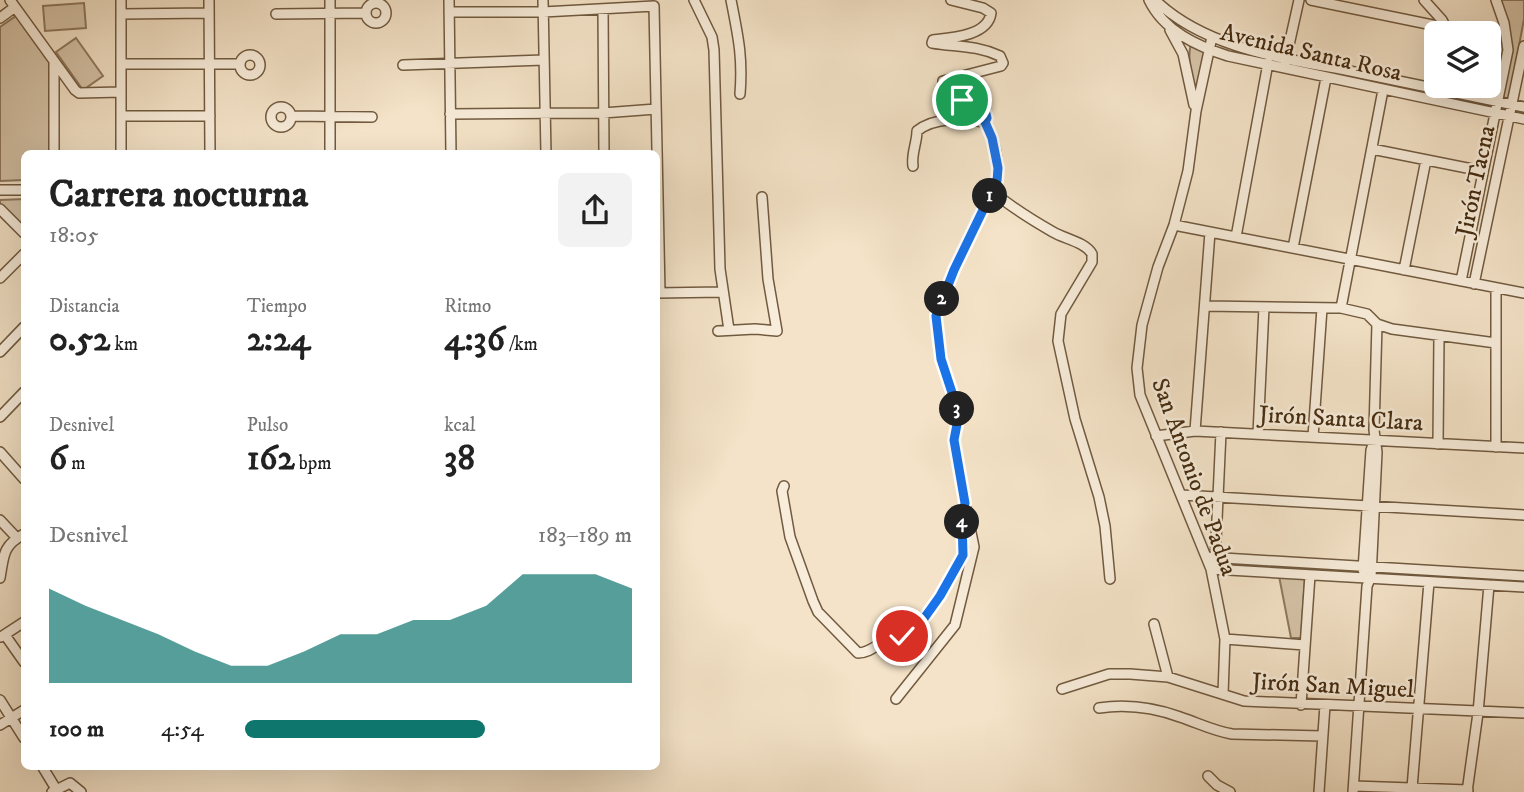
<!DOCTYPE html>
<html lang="es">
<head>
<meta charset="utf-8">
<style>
  :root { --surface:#fff; --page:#f2f2f2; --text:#222; --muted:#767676; --accent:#0f766e }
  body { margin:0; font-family:"IM FELL DW Pica",serif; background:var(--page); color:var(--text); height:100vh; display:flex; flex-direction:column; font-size:26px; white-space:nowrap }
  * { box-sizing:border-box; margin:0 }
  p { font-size:23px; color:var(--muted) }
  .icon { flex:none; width:38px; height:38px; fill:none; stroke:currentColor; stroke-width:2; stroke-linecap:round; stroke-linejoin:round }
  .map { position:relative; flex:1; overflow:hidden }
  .drawer { position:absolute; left:21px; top:150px; width:639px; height:620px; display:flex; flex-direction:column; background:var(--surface); border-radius:10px; box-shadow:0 7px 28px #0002 }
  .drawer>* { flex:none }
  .buttons { position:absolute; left:1424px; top:21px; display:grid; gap:14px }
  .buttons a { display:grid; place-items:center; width:77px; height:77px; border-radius:10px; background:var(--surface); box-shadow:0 7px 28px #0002; font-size:35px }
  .pin { position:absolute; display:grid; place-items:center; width:60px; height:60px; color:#fff; margin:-30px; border:4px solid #fff; border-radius:50%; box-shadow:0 2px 7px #0007 }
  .km { position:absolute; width:35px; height:35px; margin:-18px; border-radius:50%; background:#222; color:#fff; font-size:19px; line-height:35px; text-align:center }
  .round { display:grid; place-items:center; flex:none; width:74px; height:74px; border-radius:10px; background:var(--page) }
  .headline { display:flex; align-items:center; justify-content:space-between; height:119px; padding:0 28px }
  h1 { font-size:38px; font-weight:700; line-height:52px }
  .stats { display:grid; grid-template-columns:repeat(3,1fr); gap:10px; height:119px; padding:7px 28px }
  .stats div { display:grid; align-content:center }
  .stats b { font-size:35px; font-weight:700 }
  .stats small { font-size:19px; font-weight:400 }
  .stats p { font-size:19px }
  .chart { height:196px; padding:14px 28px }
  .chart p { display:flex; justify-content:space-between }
  .chart svg { width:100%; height:126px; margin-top:7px; fill:var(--accent); opacity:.7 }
  ul { padding:0 28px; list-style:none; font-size:23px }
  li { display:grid; grid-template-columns:112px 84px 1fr; align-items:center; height:52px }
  li i { height:18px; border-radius:9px; background:var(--accent) }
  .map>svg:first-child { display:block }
</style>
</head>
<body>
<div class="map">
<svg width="1524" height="792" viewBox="0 0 1524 792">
  <rect width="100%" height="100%" fill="#f4e3c8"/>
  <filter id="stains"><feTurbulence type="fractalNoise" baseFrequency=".00286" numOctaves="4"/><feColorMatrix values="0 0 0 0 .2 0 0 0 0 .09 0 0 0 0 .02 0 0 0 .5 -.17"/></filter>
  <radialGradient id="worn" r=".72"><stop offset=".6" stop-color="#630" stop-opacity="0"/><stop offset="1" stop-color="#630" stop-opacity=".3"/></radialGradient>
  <path fill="#d6c4a9" stroke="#8e785d" stroke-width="2" d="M1500 0H1524V19L1509 99 1502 97 1511 48Z
    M84 3 86 28 45 31 43 6Z
    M16 16 51 65V154H24V180L0 181V27Z
    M76 38 103 76 83 90 56 52Z
    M1191 44 1206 52 1196 99C1194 82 1186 59 1191 44Z
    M24 199V229L0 206V200Z
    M1279 576 1305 577 1301 638H1291Z"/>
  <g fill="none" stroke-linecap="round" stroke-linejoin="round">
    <defs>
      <path id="minor" d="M10 0 75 90 79 93 121 92
        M121 0V154
        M209 0 210 154
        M330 0V154
        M449 0 451 154
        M543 0 546 154
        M694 0 712 37 714 50 720 269 729 330
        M731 0C738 36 743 57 740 94
        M1149 0C1164 31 1197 46 1228 56L1524 119
        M1155 0C1208 51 1291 59 1360 73 1415 84 1469 96 1524 107
        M1311 0 1447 28
        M1424 0 1442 20 1448 32
        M366 13a10 10 0 1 1 20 0a10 10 0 1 1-20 0Z
        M603 9 604 154
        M449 12H543L654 6 660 293
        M121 14 209 13
        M276 14 366 13
        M0 18 15 7
        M1170 30 1183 54 1194 105
        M1212 37 1196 111 1188 171 1174 225 1158 267 1142 325 1137 368 1140 395 1211 569 1225 639 1223 694
        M240 65a10 10 0 1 1 20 0a10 10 0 1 1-20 0Z
        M1285 63 1299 0
        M121 64H240
        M403 65 544 60
        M271 117a10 10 0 1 1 20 0a10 10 0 1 1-20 0Z
        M450 114 603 113 656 109
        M121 116H210
        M291 116 372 117
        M1372 149 1482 171
        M54 154V61
        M913 166C911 154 917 143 917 131 934 117 964 118 985 122L987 118 986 114 943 85V81L1001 66 1003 63 1000 56C976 45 957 47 932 43L933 40C951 38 988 36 991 13L983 8 951 0
        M0 190H24
        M992 191C1011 207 1032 220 1053 232 1065 239 1085 242 1092 254V262L1061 314 1058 341 1075 419 1099 497 1105 526 1110 579
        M0 209 24 233
        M1174 225 1524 293
        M1236 237 1268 63
        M1293 248 1326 78
        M1404 270 1426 160
        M0 278 24 254
        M1461 281 1508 50 1504 23 1496 0
        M1474 284 1524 46
        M1496 288V447
        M657 293 722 292
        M1205 306 1341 308 1367 314 1377 324 1392 329 1496 343
        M1341 308 1383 90
        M718 331 755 329 777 331 768 279 762 197
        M0 352 24 327
        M0 417 24 392
        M1195 431 1210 232
        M1258 434 1264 307
        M1156 436 1195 431 1524 448
        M1313 437 1322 308
        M1438 444 1439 337
        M0 452 24 479
        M784 486 782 491 790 537 813 601 818 612 858 653C872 653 879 641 892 638 901 636 907 637 915 631L940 596 963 555 962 519 965 503 954 440 959 414 941 359 936 316 953 272 997 181C1000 161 994 139 985 122
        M1182 495 1524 515
        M0 520 17 538
        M1207 557 1524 576
        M1215 563 1221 432
        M1211 569 1524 587
        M1363 570 1371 450 1374 442
        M0 578C4 556 2 546 24 534
        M1154 624 1168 677
        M5 635 24 662
        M1 637 24 622
        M1225 639 1305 645
        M1062 689 1109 674H1130L1168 677 1244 701 1524 713
        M896 699 955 625 974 547 966 508
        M0 700 24 738
        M1301 705 1310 575
        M1099 708C1126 704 1155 708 1180 717 1198 723 1214 731 1232 734L1322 736
        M0 725 24 710
        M42 766 56 789
        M1208 776 1217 785 1230 792
        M1354 786 1468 790
        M1412 788 1429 582
        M52 792 70 783 81 792
        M1319 792 1325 705
        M1353 792 1367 586 1371 577 1377 452 1374 430 1377 324
        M1467 792 1478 713 1489 585"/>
    </defs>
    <use href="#minor" stroke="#715a3f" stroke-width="12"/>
    <use href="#minor" stroke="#f8eddb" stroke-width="9"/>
  </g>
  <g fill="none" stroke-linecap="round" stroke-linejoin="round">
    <defs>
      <path id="route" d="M902 636 915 631 940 596 963 555 962 519 965 503 954 440 959 414 941 359 936 316 954 270 997 181 998 168 992 138 985 122 987 118 986 114 962 100"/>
    </defs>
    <use href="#route" stroke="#fff" stroke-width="14"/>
    <use href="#route" stroke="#1a73e8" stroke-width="9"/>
  </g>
  <g text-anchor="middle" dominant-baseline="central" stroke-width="5" stroke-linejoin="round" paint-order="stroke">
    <g font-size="24" fill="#452c11" stroke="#f8eddb">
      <text transform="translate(1311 53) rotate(13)">Avenida Santa Rosa</text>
      <text transform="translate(1476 181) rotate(-78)">Jirón Tacna</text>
      <text transform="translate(1341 419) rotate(3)">Jirón Santa Clara</text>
      <text transform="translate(1194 477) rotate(70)">San Antonio de Padua</text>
      <text transform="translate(1333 686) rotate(3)">Jirón San Miguel</text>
    </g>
  </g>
  <rect width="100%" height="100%" filter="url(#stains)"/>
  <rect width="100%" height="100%" fill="url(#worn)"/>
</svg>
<div class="buttons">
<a><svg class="icon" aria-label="layers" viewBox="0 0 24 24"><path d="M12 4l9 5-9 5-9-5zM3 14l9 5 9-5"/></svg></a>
</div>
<div class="pin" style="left:962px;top:100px;background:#1e9e55"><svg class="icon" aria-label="arrive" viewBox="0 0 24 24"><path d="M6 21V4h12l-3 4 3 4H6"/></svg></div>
<div class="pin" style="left:902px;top:636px;background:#d93025"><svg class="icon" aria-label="check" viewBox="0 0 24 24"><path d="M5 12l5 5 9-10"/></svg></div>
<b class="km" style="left:990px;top:196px">1</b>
<b class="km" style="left:942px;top:299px">2</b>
<b class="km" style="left:957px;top:409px">3</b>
<b class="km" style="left:962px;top:522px">4</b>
<section class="drawer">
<div class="headline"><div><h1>Carrera nocturna</h1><p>18:05</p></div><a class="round"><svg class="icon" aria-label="share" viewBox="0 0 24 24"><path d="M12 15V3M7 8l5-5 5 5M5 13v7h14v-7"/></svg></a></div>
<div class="stats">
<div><p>Distancia</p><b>0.52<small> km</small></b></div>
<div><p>Tiempo</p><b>2:24</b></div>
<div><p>Ritmo</p><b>4:36<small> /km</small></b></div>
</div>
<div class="stats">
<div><p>Desnivel</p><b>6<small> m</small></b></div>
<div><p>Pulso</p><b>162<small> bpm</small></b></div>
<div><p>kcal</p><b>38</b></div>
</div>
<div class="chart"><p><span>Desnivel</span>183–189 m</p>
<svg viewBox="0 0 160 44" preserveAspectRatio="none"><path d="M0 44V11L10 17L20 22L30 27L40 33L50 38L60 38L70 33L80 27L90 27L100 22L110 22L120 17L130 6L140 6L150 6L160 11V44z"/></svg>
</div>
<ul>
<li><b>100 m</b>4:54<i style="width:62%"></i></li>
</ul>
</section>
</div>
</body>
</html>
